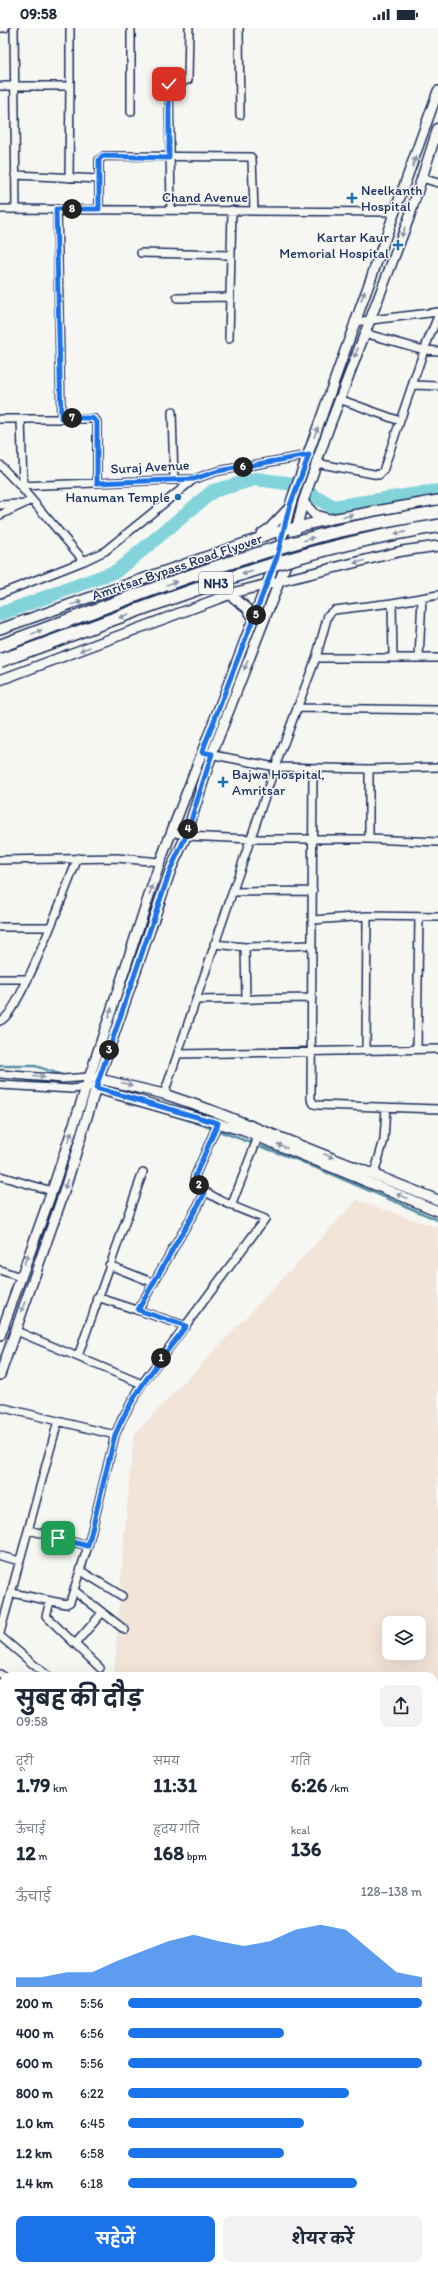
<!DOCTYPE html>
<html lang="hi">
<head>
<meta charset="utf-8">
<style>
  :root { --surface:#fff; --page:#f2f2f3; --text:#1f2937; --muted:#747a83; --accent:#1a73e8 }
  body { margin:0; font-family:Itim,"Playpen Sans Deva",sans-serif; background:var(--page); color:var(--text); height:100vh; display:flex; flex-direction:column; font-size:15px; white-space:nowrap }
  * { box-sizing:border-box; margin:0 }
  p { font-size:13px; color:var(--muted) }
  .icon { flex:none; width:22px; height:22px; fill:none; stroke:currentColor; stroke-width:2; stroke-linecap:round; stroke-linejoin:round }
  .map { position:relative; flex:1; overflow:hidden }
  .details { position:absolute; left:0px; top:1644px; width:438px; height:598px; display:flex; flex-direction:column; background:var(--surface); border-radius:12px 12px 0 0; box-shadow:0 4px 16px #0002 }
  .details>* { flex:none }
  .tools { position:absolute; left:382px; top:1588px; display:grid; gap:8px }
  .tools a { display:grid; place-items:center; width:44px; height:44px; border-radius:8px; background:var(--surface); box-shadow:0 4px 16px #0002; font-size:20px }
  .pin { position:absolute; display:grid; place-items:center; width:34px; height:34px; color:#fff; margin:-17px; border-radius:8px; box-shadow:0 2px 6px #0006 }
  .km { position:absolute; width:20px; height:20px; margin:-10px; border-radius:50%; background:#222; color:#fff; font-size:11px; line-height:20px; text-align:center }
  .round { display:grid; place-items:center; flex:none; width:42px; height:42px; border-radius:8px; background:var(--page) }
  .summary { display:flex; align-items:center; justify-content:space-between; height:68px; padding:0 16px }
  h1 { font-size:22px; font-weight:700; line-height:30px }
  .metrics { display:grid; grid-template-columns:repeat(3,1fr); gap:6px; height:68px; padding:4px 16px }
  .metrics div { display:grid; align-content:center }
  .metrics b { font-size:20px; font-weight:700 }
  .metrics small { font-size:11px; font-weight:400 }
  .metrics p { font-size:11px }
  .chart { height:112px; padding:8px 16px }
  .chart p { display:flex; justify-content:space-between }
  .chart svg { width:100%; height:72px; margin-top:4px; fill:var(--accent); opacity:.7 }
  .primary-button { display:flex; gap:8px; margin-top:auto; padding:8px 16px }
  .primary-button a { flex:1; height:46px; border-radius:8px; background:var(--accent); color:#fff; font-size:16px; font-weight:700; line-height:46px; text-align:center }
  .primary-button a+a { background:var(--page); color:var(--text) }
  ul { padding:0 16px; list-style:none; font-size:13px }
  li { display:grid; grid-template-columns:64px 48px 1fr; align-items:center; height:30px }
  li i { height:10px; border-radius:5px; background:var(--accent) }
  .status { display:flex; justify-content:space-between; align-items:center; height:28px; padding:0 20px; background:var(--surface); direction:ltr }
  .status svg { height:11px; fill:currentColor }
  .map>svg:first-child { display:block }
</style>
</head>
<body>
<div class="status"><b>09:58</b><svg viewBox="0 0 49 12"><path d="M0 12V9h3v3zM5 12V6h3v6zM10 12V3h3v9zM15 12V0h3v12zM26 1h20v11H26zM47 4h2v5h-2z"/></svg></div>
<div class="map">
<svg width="438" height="2242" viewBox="0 0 438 2242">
  <rect width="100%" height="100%" fill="#f6f6f2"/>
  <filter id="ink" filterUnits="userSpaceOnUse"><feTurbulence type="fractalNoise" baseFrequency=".025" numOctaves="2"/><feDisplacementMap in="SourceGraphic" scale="8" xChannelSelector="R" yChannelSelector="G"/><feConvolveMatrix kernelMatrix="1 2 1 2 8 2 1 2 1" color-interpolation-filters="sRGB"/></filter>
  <g filter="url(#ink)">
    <path fill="#f3e4d9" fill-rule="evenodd" d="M357 1172 438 1200V2097L434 2096V1648H114L125 1498 134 1407ZM389 1595H419V1625H389Z"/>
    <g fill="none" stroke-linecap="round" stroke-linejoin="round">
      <path stroke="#5992a8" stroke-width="2.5" d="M0 1038H35L65 1048
        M186 1091 298 1132 438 1192"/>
      <path stroke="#83d4da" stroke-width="14" d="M0 586 117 543 213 463 255 451 294 456 332 479 438 463"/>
      <defs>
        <path id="minor" d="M0 0H5
          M14 0 16 181
          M131 0V84
          M239 0 240 87
          M0 58H70V0
          M15 147 99 151V181
          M69 150 70 58
          M422 150 438 155
          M99 151V132L104 128 251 129 252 131 254 182
          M0 181 395 184
          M57 181 61 390
          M171 182 169 59 170 55 188 52 189 0
          M141 225 231 227
          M177 270 230 269
          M354 294 438 284
          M364 305 424 322 438 323
          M229 311 232 182
          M413 357 438 358
          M339 371 400 393 424 322 438 288
          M172 384 174 452
          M0 391H95L97 394V455
          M21 391 23 458
          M316 435 379 447 383 443 400 393
          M0 437 20 458 194 451 218 443 309 427
          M20 458 84 533 105 523 194 451
          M0 477 18 476
          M0 487 32 472
          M0 566 84 533
          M392 575 393 630
          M316 630H438
          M419 630 422 570
          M297 680 438 682
          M209 726 275 739 369 741 438 739
          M313 740 311 1071 314 1076 318 1077 438 1081
          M172 804 186 808 251 811H369L438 814
          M369 811V741
          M0 832 117 830 160 834
          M233 864 313 863
          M313 892 367 888 438 889
          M0 899H50
          M214 916 245 919 312 917
          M245 919 246 971
          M0 951H28
          M196 972 312 970
          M0 993C19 988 68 854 78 830
          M417 1021 419 889
          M366 1023 367 888
          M178 1026 438 1021
          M0 1046 63 1051 89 1049
          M0 1057 72 1061 87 1059
          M164 1066 275 739 316 630 328 587 334 582 392 575 438 567
          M374 1146 384 1112 386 1079
          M0 1148 52 1163
          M232 1176 258 1109
          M109 1237 154 1255
          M0 1242 20 1249
          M97 1269 186 1298
          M138 1282 205 1165
          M14 1302 142 1356
          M78 1328 143 1144
          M0 1379 115 1407
          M29 1502 88 1518
          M0 1528 20 1533
          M81 1543 122 1568
          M75 1563 125 1602
          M12 1565 66 1576 70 1574 88 1518 115 1407 122 1391 142 1356 265 1191C249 1184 195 1167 195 1148L218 1095
          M50 1574 46 1588 100 1640
          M0 1605 58 1393
          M0 1608 47 1648
          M75 1616 102 1585
          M0 1646 4 1649
          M0 1674 4 1669
          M0 1805 4 1808
          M0 1868 4 1871
          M0 1888 4 1882
          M0 1929 4 1931
          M0 1986 4 1987
          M0 2072 4 2067
          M434 2203 438 2204
          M134 2238 136 2242
          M308 2238 310 2242
          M198 2242 200 2238"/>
        <path id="tertiary" d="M303 474 315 487 329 491
          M261 506 270 500 288 481
          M229 566 247 580 254 591
          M0 601 276 504 331 491 438 472
          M0 652 236 564 402 523 438 518
          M95 1050 164 1066 211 1082 438 1172
          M91 1059 244 1103 438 1183
          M0 1308 52 1163 160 834 277 529 292 471 438 63
          M0 1347 63 1167 99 1050 171 841 186 808 212 726 290 526 303 474 328 402 409 190 438 100
          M434 2101 438 2102
          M434 2114 438 2115
          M0 2178 4 2176
          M0 2189 4 2187
          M415 2238 417 2242"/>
      </defs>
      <use href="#minor" stroke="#1b2f5e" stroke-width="10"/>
      <use href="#tertiary" stroke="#1b2f5e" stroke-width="12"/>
      <use href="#minor" stroke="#f6f6f2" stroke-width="7"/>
      <use href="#tertiary" stroke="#f6f6f2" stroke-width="9"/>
      <defs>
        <path id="trunk-bridge" d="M0 618C106 578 212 537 322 507 360 497 399 491 438 484
          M0 633C143 581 286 521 438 498"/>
      </defs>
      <use href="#trunk-bridge" stroke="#1b2f5e" stroke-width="15" stroke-linecap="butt"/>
      <use href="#trunk-bridge" stroke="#f6f6f2" stroke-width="12"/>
    </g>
    <defs><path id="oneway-solid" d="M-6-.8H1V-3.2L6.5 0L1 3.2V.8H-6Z"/></defs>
    <g fill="#8892a8">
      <use href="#oneway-solid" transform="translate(414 134) rotate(-71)"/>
      <use href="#oneway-solid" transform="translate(403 204) rotate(111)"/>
      <use href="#oneway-solid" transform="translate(363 268) rotate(-70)"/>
      <use href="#oneway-solid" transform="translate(356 325) rotate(111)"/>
      <use href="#oneway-solid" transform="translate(316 404) rotate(-71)"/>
      <use href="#oneway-solid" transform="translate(348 488) rotate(-13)"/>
      <use href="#oneway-solid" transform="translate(400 505) rotate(169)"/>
      <use href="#oneway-solid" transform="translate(309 511) rotate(-16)"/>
      <use href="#oneway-solid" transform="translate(359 534) rotate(166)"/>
      <use href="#oneway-solid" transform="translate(247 545) rotate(164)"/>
      <use href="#oneway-solid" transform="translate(172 555) rotate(-19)"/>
      <use href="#oneway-solid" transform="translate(77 575) rotate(-18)"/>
      <use href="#oneway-solid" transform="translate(124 588) rotate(159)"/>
      <use href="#oneway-solid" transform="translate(37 604) rotate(-21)"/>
      <use href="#oneway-solid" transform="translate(85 621) rotate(160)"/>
      <use href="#oneway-solid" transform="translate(246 637) rotate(111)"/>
      <use href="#oneway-solid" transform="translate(151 862) rotate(-70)"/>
      <use href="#oneway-solid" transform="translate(110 985) rotate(-72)"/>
      <use href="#oneway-solid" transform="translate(39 1049) rotate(5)"/>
      <use href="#oneway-solid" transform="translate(127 1056) rotate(15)"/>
      <use href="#oneway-solid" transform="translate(70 1109) rotate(-71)"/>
      <use href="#oneway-solid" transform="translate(282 1118) rotate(-158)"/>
      <use href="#oneway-solid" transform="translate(329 1128) rotate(21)"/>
      <use href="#oneway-solid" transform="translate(66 1156) rotate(107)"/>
      <use href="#oneway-solid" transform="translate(402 1168) rotate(-158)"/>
      <use href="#oneway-solid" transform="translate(26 1231) rotate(-70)"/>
      <use href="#oneway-solid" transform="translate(23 1279) rotate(110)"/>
    </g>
  </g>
  <g fill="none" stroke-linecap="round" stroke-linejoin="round" filter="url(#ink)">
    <defs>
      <path id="route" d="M58 1510 88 1518 115 1407C132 1366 160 1333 186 1298L138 1282 205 1165 196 1154 195 1148 218 1095 96 1060 171 840 186 808 212 726 202 724 277 529 289 480 309 427 218 443 194 451 97 455V394L92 390H61L56 181H99V132L102 128 169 130V56"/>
    </defs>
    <use href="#route" stroke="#fff" stroke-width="8"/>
    <use href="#route" stroke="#1a73e8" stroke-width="5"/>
  </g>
  <g fill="#1f6fb2" stroke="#f6f6f2" stroke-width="1.5">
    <path d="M350 164h4v4h4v4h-4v4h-4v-4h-4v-4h4z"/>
    <path d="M396 211h4v4h4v4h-4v4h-4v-4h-4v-4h4z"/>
    <circle cx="178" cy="469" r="4"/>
    <path d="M221 748h4v4h4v4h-4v4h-4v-4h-4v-4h4z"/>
  </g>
  <g text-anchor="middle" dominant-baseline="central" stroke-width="3" stroke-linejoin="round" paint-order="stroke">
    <rect fill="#f6f6f2" stroke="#5d6b8a" stroke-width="1" x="199" y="544" width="34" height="22" rx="3"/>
    <g font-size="13" font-weight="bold" fill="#1b2f5e">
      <text x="216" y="555">NH3</text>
    </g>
    <g font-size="14" fill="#1b2f5e" stroke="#f6f6f2" text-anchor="start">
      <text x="361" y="162">Neelkanth<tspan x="361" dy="16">Hospital</tspan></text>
      <text x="389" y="209" text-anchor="end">Kartar Kaur<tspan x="389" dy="16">Memorial Hospital</tspan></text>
      <text x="170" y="469" text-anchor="end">Hanuman Temple</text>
      <text x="232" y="746">Bajwa Hospital,<tspan x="232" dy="16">Amritsar</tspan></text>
    </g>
    <g font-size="14" fill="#1b2f5e" stroke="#f6f6f2">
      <text x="205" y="169">Chand Avenue</text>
      <text transform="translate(150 439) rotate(-3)">Suraj Avenue</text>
      <text transform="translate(177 539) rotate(-19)">Amritsar Bypass Road Flyover</text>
    </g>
  </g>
</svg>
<div class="tools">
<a><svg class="icon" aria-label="layers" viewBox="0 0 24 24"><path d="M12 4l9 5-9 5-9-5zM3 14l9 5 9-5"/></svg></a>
</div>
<div class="pin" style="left:58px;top:1510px;background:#1e9e55"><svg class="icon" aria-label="arrive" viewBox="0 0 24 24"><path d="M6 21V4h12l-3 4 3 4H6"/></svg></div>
<div class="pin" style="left:169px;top:56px;background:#d93025"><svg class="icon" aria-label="check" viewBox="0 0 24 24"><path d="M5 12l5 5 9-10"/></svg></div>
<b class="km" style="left:161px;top:1330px">1</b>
<b class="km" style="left:199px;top:1157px">2</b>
<b class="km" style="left:109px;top:1022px">3</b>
<b class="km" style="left:188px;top:801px">4</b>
<b class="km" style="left:256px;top:587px">5</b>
<b class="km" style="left:243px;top:439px">6</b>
<b class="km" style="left:72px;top:390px">7</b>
<b class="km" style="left:72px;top:181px">8</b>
<section class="details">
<div class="summary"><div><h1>सुबह की दौड़</h1><p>09:58</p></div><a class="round"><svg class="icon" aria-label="share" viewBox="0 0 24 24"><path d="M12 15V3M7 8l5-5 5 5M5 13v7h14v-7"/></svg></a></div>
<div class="metrics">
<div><p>दूरी</p><b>1.79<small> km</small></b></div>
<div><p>समय</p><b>11:31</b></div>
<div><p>गति</p><b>6:26<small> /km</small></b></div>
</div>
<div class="metrics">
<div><p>ऊँचाई</p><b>12<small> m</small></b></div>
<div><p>हृदय गति</p><b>168<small> bpm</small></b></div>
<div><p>kcal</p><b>136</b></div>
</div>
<div class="chart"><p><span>ऊँचाई</span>128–138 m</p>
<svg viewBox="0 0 160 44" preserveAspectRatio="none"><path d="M0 44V38L10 38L20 35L30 35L40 28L50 22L60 16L70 12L80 16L90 19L100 16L110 9L120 6L130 9L140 22L150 35L160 38V44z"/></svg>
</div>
<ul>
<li><b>200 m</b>5:56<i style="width:100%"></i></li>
<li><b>400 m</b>6:56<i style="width:53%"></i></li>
<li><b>600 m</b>5:56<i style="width:100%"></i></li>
<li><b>800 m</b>6:22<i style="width:75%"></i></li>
<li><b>1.0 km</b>6:45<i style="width:60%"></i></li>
<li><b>1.2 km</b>6:58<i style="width:53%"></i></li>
<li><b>1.4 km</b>6:18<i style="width:78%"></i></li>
</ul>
<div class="primary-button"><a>सहेजें</a><a>शेयर करें</a></div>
</section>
</div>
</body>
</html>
